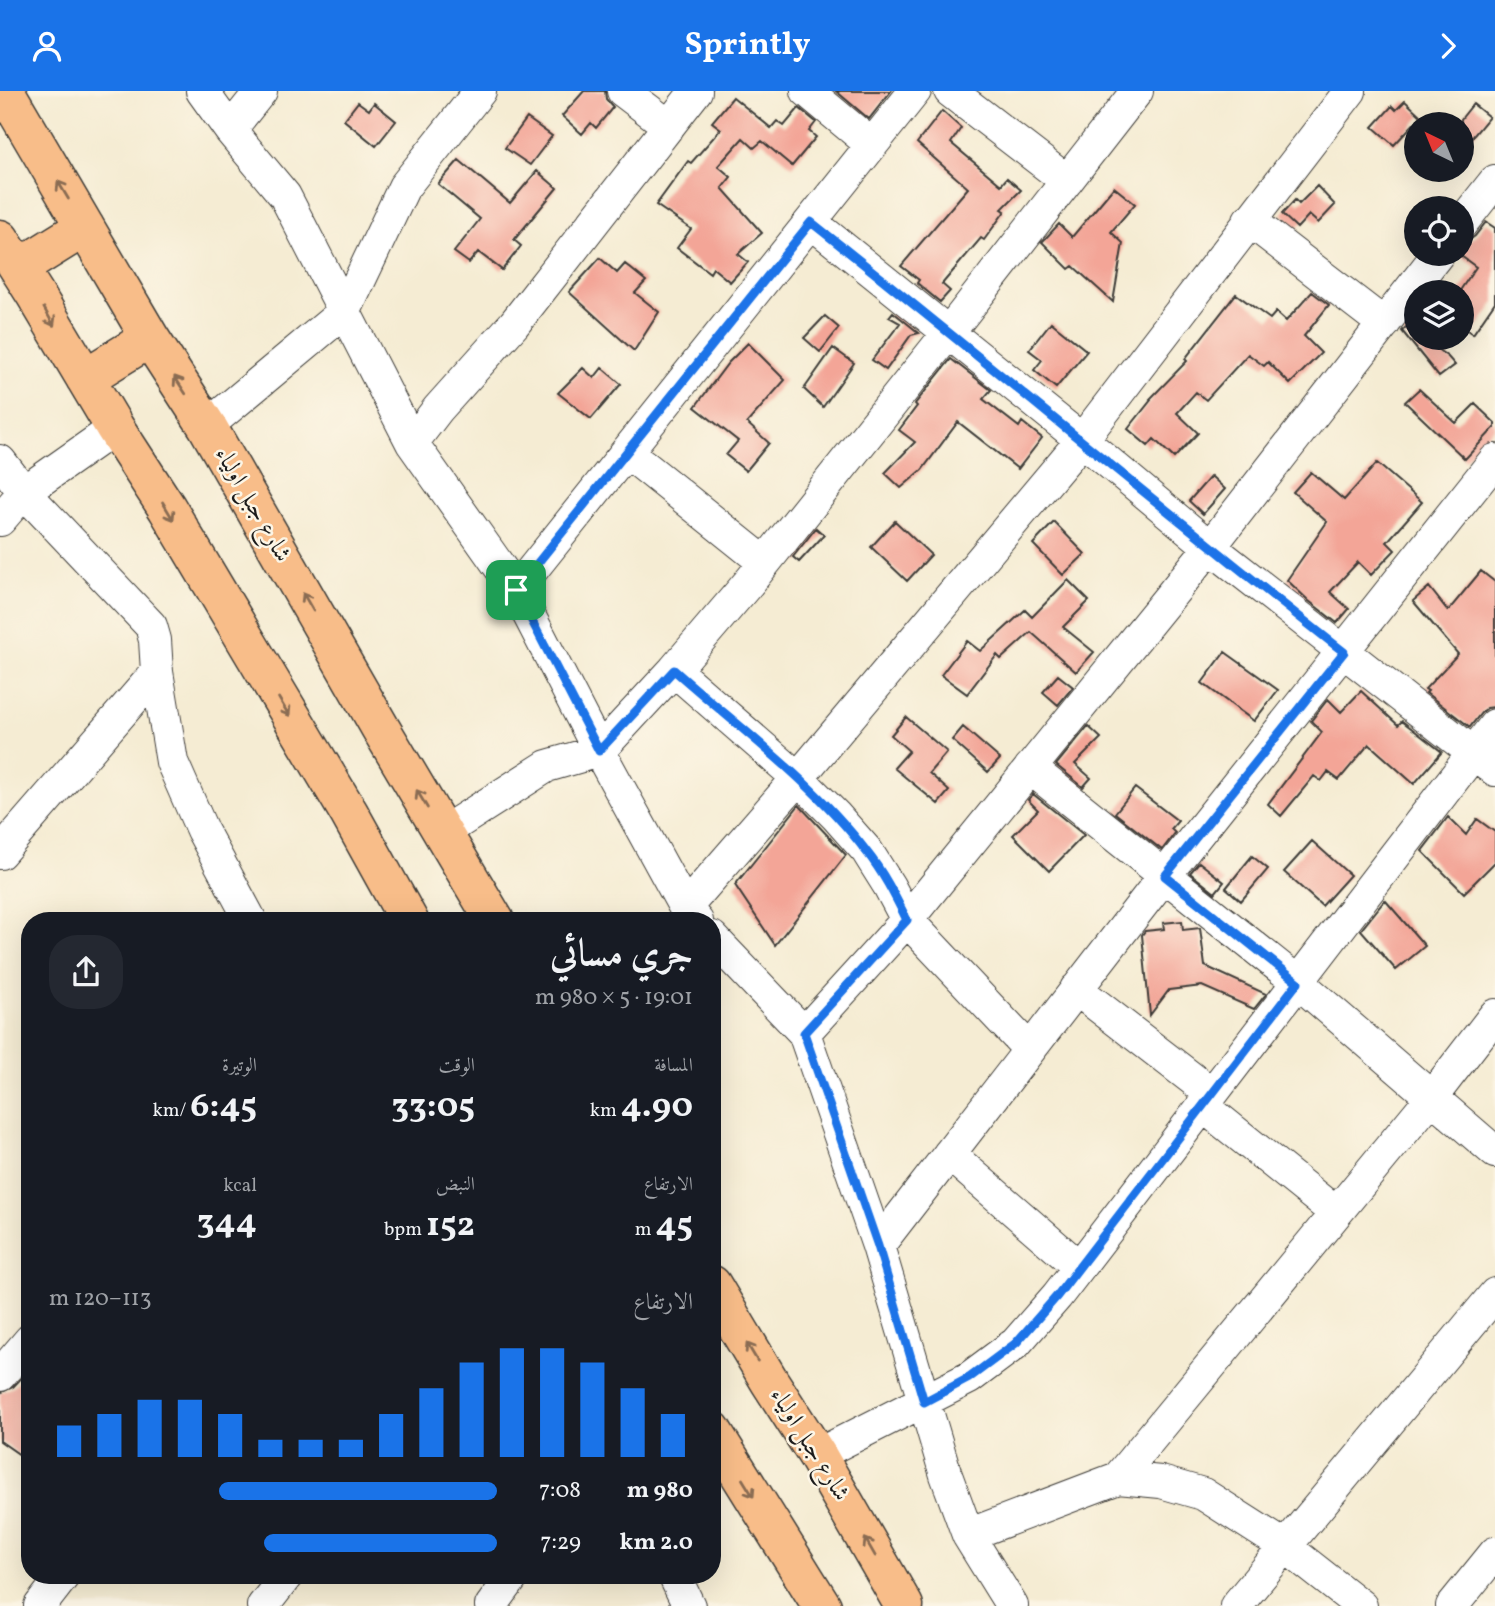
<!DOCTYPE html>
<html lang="ar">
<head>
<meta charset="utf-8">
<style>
  :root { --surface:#171b24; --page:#242831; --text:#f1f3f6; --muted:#9ea1a6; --accent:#1a73e8 }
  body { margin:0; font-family:Vollkorn,Amiri,serif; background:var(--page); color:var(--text); direction:rtl; height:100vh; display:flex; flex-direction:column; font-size:26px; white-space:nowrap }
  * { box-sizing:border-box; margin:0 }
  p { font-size:23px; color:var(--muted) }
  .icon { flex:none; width:38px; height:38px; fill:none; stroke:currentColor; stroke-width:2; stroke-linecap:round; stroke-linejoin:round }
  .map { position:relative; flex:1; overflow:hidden; direction:ltr }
  .drawer { position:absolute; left:21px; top:821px; width:700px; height:672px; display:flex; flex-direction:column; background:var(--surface); border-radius:28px; box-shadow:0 7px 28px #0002; direction:rtl }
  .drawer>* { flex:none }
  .needle { width:46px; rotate:317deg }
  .controls { position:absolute; left:1404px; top:21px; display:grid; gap:14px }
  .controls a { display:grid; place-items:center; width:70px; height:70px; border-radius:50%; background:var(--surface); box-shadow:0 7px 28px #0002; font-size:35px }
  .pin { position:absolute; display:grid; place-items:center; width:60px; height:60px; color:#fff; margin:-30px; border-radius:14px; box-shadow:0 4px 10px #0006 }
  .round { display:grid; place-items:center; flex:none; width:74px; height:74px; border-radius:28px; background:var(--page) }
  .overview { display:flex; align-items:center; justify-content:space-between; height:119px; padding:0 28px }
  h1 { font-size:38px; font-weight:700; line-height:52px }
  .figures { display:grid; grid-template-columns:repeat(3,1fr); gap:10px; height:119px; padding:7px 28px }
  .figures div { display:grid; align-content:center }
  .figures b { font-size:35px; font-weight:700 }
  .figures small { font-size:19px; font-weight:400 }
  .figures p { font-size:19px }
  .chart { height:196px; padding:14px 28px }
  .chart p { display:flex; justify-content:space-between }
  .chart svg { width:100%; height:126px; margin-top:7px; stroke:var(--accent); stroke-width:6 }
  ul { padding:0 28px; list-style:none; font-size:23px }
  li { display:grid; grid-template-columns:112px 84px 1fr; align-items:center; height:52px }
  li i { height:18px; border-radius:9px; background:var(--accent) }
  header { display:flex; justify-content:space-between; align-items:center; height:91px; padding:0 28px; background:var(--accent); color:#fff; font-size:32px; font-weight:700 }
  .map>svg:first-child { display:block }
</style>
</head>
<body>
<header><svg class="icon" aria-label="forward" viewBox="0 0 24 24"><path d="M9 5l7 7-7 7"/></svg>Sprintly<svg class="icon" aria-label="person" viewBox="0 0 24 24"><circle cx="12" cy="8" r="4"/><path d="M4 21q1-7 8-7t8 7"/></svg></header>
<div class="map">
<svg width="1495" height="1515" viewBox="0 0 1495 1515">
  <rect width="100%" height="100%" fill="#fcf5e5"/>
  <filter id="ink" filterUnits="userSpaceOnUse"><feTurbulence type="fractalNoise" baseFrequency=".0143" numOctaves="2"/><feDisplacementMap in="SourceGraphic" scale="14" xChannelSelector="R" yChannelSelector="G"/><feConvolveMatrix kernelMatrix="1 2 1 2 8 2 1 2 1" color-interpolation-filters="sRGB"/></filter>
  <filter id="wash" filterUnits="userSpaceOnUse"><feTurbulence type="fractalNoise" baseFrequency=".00686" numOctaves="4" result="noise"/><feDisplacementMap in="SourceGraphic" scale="28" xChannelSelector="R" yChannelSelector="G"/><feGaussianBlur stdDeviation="1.57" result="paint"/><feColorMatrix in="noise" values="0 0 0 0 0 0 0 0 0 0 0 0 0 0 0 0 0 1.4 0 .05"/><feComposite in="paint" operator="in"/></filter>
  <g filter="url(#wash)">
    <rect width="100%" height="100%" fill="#f5ecd3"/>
    <g id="blocks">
      <path fill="#f3a597" d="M584 0H605L606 8 613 16 596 37 591 32 582 43 562 25Z
        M836 0H891L869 28Z
        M733 6 771 37 777 30 784 35 799 17 816 31 809 40 816 46 792 75 762 50 754 57 743 47 718 75 731 86 722 97 762 142 738 163 748 171 730 191 713 177 710 182 677 157 691 138 656 114 688 70 691 72 721 38 712 31Z
        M1405 10 1421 25 1394 54 1373 36 1392 15 1396 19Z
        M358 11 369 19 374 12 396 30 376 55 344 29Z
        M1473 13 1489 26 1461 60V28Z
        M942 20 961 37 951 52 1001 94 1007 87 1021 99 1002 118 1005 120 984 149 981 147 942 193 950 200 940 211 917 192 919 189 901 175 968 97 917 52Z
        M527 27 552 45 530 74 505 57Z
        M459 69 510 112 537 80 557 97 514 149 521 155 502 179 478 161 469 172 454 161 480 128 438 93Z
        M1317 95 1335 114 1318 132 1309 124 1297 137 1282 123 1295 109 1299 113Z
        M1114 96 1135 113 1111 141 1123 152 1113 211 1073 175 1069 178 1042 151 1059 133 1072 146Z
        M1486 131 1495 137V211L1473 243 1461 235V198L1476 176 1461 165V151L1468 150 1475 145Z
        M600 167 617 182 625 173 646 190 635 202 659 221 634 260 569 201Z
        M1312 201 1329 214 1304 245 1321 262 1290 293 1268 271 1264 275 1248 263 1206 309 1196 301 1177 322 1198 342 1174 367 1154 348 1148 355 1128 338 1151 309 1150 308 1187 270 1185 268 1236 203 1270 228 1276 221 1286 230Z
        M893 221 919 242 911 244 886 279 872 269 900 232 889 226Z
        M825 225 839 237 820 261 804 247Z
        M1051 231 1087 260 1056 297 1034 279 1042 269 1029 259Z
        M1406 236 1416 242V247H1422L1448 266 1455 274 1439 286 1402 240Z
        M748 252 785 289 747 332 769 352 746 380 726 364 738 350 695 316 728 272Z
        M833 257 854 272 823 316 804 298Z
        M951 268 991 299 983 308 1019 336 1022 331 1042 347 1018 378 958 331 922 379 901 397 885 382 915 351 899 339 917 315 915 313Z
        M583 277 594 287 602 277 621 293 591 328 558 302Z
        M1419 298 1456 332 1475 313 1495 332V336L1465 368 1405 311Z
        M1377 372 1422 411 1387 451 1395 459 1371 484 1358 471 1330 501 1349 518 1337 532 1309 510 1287 489 1327 431 1293 401 1311 381 1344 409Z
        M1211 385 1225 398 1203 423 1189 410Z
        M895 430 931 464 907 490 871 456Z
        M1054 431 1085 463 1063 484 1033 453Z
        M816 437 824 444 799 471 793 466Z
        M1481 480 1495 491V616L1487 617 1481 622 1470 636 1426 602 1428 600 1425 598 1458 563 1413 510 1429 496 1448 520Z
        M1068 489 1089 510 1063 536 1094 561 1076 581 1031 541 1001 568 997 564 967 603 941 584 967 550 980 560 1025 519 1032 526Z
        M1225 561 1278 599 1254 630 1202 592Z
        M1058 584 1073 596 1058 614 1043 601Z
        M1361 600 1398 634 1402 630 1442 661 1414 693 1369 653 1339 689 1328 681 1321 690 1314 685 1281 725 1268 713 1322 641 1311 630 1328 608 1341 621Z
        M906 626 947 661 929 682 949 700 938 713 894 677 909 660 891 644Z
        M1088 635 1101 647 1075 673 1091 687 1083 696 1056 674Z
        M963 636 1000 668 988 681 952 649Z
        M1135 697 1178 730 1171 738 1175 742 1162 759 1115 722Z
        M1033 703 1084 744 1049 780 1013 744 1038 719 1028 709Z
        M799 714 846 764 775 854 735 794Z
        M1448 726 1466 744 1477 728 1495 741V771L1464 802 1422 760Z
        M1312 750 1350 784 1322 815 1284 781Z
        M1252 765 1268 778 1241 810 1226 797Z
        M1199 771 1224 791 1215 802 1190 782Z
        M1385 809 1425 855 1396 879 1361 839Z
        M1182 830 1183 839 1200 837 1205 875 1266 903 1254 918 1202 895 1169 899 1150 924 1142 844 1145 840 1164 838 1163 832Z
        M30 1278V1371L0 1350V1302L13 1296Z"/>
    </g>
  </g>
  <g filter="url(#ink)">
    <use href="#blocks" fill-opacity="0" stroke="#3d3b37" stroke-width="2"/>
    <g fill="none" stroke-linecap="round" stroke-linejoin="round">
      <defs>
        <path id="minor" d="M202 0 230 39 285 105 412 352 516 499 599 660 685 817 697 830
          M623 0 669 35
          M807 0 872 54
          M950 0 1067 90
          M230 39 261 0
          M1249 129 1384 233
          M811 131 1082 349 1210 456 1495 679
          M1461 133 1495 90
          M207 335 345 220 404 96 480 0
          M412 352 438 318 514 233 696 0
          M628 362 764 471
          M0 370 24 401 151 535 155 549 157 581 172 671 202 739 251 830
          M0 429 24 401 115 337
          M516 499 915 0
          M674 579 798 687 836 725 867 760 889 795 907 829 1029 958
          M1030 677 1298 891 1495 1061
          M442 742 547 675 599 660 674 579 751 489 949 241 1137 0
          M0 762 157 581
          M685 817 798 687 1082 349 1350 0
          M712 846 804 942 878 1155 946 1384 968 1444 1012 1515
          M1076 898 1212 1003
          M804 942 907 829 1210 456 1438 163
          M1203 1015 1336 1122
          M949 1063 1079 1176
          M878 1155 1165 784 1495 369
          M0 1284 30 1249
          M817 1364 969 1287 1016 1252 1057 1205 1495 634
          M1118 1387 1431 1007 1495 924
          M968 1444 1118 1387 1161 1391 1203 1403 1286 1456 1361 1515
          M674 1484 689 1515
          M40 1515 64 1484
          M263 1515 287 1484
          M491 1515 514 1484
          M1236 1515 1495 1203
          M1452 1515 1495 1462"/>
        <path id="highway" d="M5 0 150 247 207 335 381 638 495 830
          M0 148 35 203 115 337 167 417 349 722 409 830
          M19 177 85 136
          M85 287 150 247
          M712 1194 770 1291 817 1364 904 1515
          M712 1339 822 1515"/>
      </defs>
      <use href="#minor" stroke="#3d3b37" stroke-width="34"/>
      <use href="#highway" stroke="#3d3b37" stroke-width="41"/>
      <use href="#minor" stroke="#fff" stroke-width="32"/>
      <use href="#highway" stroke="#f8bd89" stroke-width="38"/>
    </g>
    <defs><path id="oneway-shaft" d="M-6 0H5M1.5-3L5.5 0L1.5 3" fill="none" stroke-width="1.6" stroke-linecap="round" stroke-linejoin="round" transform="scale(1.75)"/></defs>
    <g stroke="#8a6c52">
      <use href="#oneway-shaft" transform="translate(63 99) rotate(-121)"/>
      <use href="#oneway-shaft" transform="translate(49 226) rotate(61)"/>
      <use href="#oneway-shaft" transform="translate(180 294) rotate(-123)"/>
      <use href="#oneway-shaft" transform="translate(168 420) rotate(59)"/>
      <use href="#oneway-shaft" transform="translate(308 511) rotate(-120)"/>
      <use href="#oneway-shaft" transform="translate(284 616) rotate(59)"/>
      <use href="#oneway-shaft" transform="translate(422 708) rotate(-121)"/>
      <use href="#oneway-shaft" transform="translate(752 1261) rotate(-121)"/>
      <use href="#oneway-shaft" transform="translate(748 1397) rotate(58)"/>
      <use href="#oneway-shaft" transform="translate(870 1456) rotate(-120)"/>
    </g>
  </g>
  <g fill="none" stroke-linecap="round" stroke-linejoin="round" filter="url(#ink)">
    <defs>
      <path id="route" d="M811 131C990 273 1164 420 1344 561L1165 785 1298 891 1057 1205 1016 1252 969 1287 924 1311 878 1155 804 942 907 829C895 805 883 781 866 760 814 691 738 636 674 579L599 660 516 499Z"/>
    </defs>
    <use href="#route" stroke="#fff" stroke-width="14"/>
    <use href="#route" stroke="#1a73e8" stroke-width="9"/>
  </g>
  <g text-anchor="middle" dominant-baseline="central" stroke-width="5" stroke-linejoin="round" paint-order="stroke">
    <g font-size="24" fill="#1c1c1c" stroke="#fcf5e5">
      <text transform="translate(252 414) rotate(60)">شارع جبل اولياء</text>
      <text transform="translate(809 1354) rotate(58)">شارع جبل اولياء</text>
    </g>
  </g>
</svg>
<div class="controls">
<a><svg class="needle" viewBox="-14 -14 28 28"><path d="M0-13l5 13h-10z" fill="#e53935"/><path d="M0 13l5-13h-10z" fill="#9ea1a6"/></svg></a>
<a><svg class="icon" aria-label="locate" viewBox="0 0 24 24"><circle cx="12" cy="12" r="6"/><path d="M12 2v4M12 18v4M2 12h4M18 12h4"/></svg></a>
<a><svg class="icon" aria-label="layers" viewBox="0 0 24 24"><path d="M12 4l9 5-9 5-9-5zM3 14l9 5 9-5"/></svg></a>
</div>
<div class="pin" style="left:516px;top:499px;background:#1e9e55"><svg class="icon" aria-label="arrive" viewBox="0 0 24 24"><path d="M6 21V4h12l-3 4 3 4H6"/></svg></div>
<section class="drawer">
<div class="overview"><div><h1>جري مسائي</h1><p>19:01 · 5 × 980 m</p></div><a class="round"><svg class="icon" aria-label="share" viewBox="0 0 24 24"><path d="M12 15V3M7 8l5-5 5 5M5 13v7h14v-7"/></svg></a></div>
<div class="figures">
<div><p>المسافة</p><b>4.90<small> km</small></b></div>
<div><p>الوقت</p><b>33:05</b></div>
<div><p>الوتيرة</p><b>6:45<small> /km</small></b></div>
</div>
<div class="figures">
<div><p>الارتفاع</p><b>45<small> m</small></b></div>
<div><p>النبض</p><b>152<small> bpm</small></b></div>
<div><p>kcal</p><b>344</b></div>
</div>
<div class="chart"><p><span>الارتفاع</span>113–120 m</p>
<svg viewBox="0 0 160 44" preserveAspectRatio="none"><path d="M5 44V33M15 44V29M25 44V24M35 44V24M45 44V29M55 44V38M65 44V38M75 44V38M85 44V29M95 44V20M105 44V11M115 44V6M125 44V6M135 44V11M145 44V20M155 44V29"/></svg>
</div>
<ul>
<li><b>980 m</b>7:08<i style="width:62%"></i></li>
<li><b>2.0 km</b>7:29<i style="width:52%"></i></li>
</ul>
</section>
</div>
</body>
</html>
